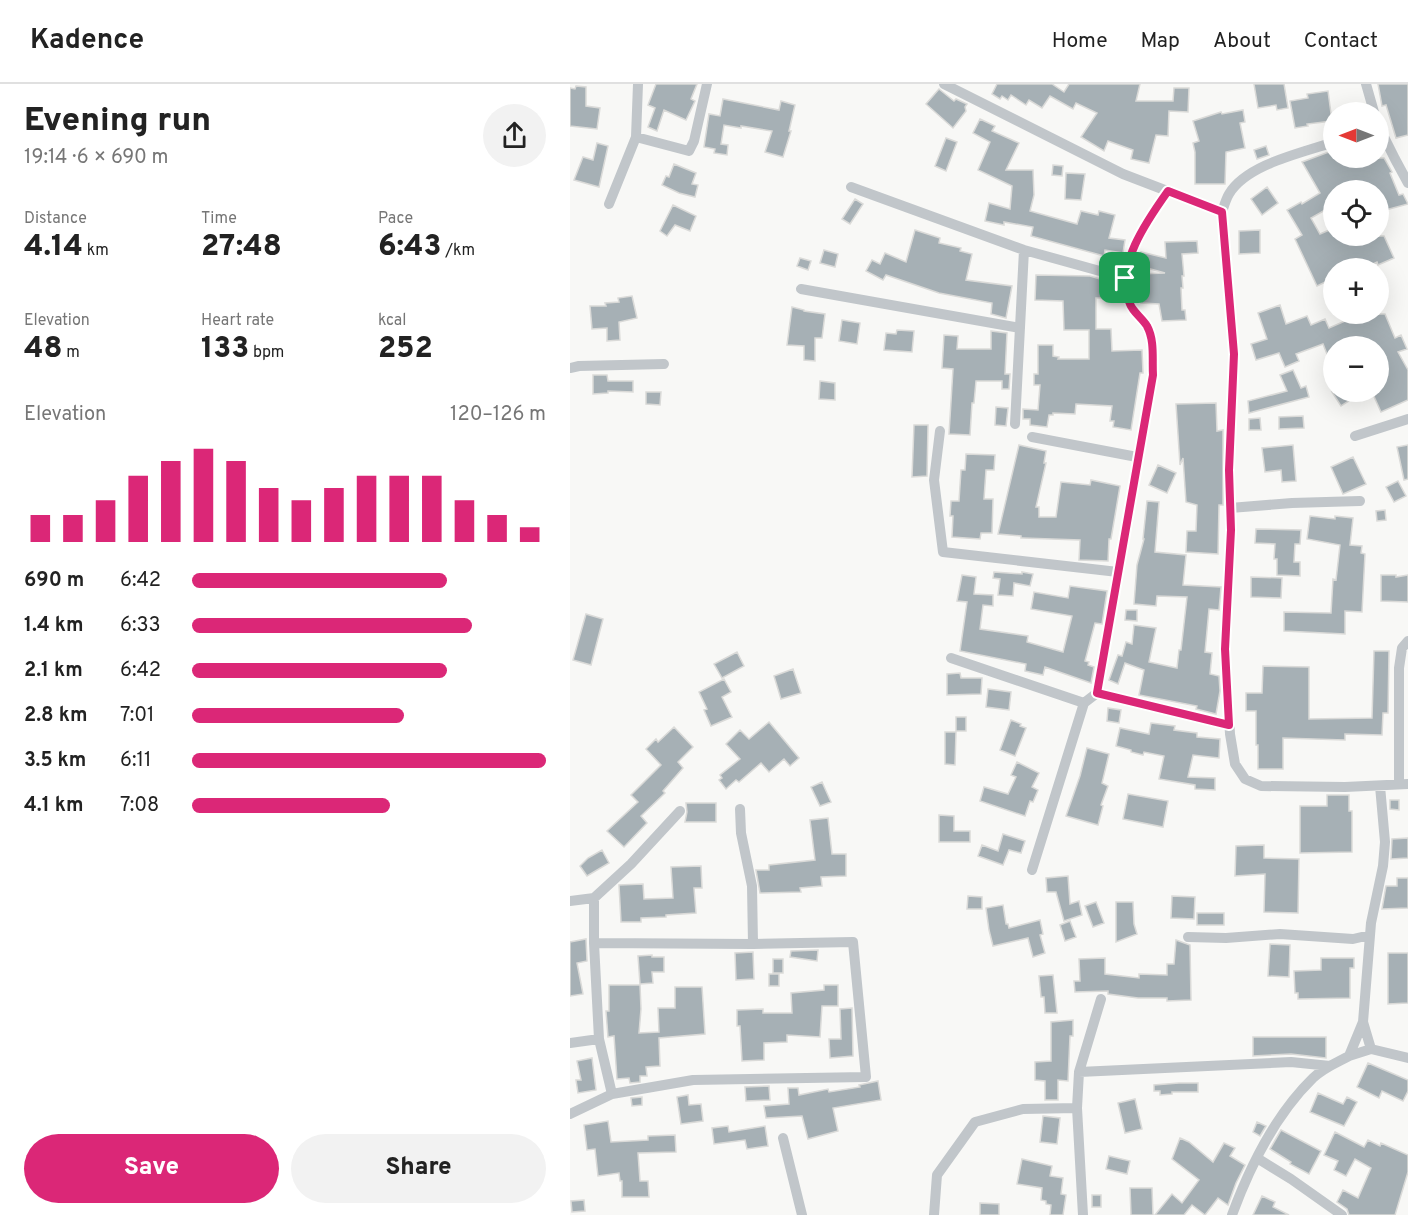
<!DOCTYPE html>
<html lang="en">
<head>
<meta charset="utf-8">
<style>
  :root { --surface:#fff; --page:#f2f2f2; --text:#222; --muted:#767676; --line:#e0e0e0; --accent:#db2777 }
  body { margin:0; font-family:Overpass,sans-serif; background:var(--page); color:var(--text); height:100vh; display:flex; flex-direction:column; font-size:22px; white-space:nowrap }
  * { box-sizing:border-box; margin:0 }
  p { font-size:20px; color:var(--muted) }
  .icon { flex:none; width:33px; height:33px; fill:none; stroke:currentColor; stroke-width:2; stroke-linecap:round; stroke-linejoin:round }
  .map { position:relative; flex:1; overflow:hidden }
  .details { display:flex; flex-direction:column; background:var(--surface); width:570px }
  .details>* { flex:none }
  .needle { width:39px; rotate:270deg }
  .buttons { position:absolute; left:753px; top:18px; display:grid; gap:12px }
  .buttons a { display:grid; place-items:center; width:66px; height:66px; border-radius:50%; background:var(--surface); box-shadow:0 6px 24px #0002; font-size:30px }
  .pin { position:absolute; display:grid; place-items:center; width:51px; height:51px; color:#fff; margin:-26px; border-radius:12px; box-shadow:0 3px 9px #0006 }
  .round { display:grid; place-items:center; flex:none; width:63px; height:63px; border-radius:32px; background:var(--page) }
  .headline { display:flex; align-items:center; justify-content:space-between; height:102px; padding:0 24px }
  h1 { font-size:33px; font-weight:800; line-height:45px }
  .figures { display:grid; grid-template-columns:repeat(3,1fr); gap:9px; height:102px; padding:6px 24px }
  .figures div { display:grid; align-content:center }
  .figures b { font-size:30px; font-weight:800 }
  .figures small { font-size:16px; font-weight:400 }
  .figures p { font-size:16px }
  .chart { height:168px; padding:12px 24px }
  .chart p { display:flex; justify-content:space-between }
  .chart svg { width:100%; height:108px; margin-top:6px; stroke:var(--accent); stroke-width:6 }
  .primary-button { display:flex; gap:12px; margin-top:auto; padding:12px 24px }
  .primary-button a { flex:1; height:69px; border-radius:36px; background:var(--accent); color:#fff; font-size:24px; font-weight:800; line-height:69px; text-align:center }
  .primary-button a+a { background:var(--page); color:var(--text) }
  ul { padding:0 24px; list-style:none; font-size:20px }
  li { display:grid; grid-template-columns:96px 72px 1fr; align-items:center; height:45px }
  li i { height:15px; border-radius:8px; background:var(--accent) }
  header { display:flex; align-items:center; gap:36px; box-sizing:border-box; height:84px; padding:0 30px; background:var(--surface); border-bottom:2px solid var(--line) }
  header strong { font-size:28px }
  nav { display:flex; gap:33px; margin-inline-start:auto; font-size:21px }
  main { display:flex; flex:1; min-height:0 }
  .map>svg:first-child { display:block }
</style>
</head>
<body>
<header>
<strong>Kadence</strong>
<nav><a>Home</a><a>Map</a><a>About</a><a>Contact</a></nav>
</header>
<main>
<section class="details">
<div class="headline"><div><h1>Evening run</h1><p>19:14 · 6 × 690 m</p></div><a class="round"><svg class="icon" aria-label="share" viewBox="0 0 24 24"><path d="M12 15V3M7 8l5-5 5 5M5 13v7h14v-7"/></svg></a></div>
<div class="figures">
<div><p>Distance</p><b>4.14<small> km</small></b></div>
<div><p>Time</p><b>27:48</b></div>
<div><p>Pace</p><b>6:43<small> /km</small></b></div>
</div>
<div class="figures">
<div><p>Elevation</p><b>48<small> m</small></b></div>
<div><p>Heart rate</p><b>133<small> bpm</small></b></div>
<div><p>kcal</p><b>252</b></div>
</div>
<div class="chart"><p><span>Elevation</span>120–126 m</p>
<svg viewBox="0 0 160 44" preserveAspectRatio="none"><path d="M5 44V33M15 44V33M25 44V27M35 44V17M45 44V11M55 44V6M65 44V11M75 44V22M85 44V27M95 44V22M105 44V17M115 44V17M125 44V17M135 44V27M145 44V33M155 44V38"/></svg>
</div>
<ul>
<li><b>690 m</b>6:42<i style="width:72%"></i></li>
<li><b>1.4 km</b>6:33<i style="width:79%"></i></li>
<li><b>2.1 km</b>6:42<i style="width:72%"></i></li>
<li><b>2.8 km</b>7:01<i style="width:60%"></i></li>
<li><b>3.5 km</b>6:11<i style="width:100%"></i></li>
<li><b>4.1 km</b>7:08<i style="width:56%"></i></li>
</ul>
<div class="primary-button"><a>Save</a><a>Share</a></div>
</section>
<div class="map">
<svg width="838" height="1131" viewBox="0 0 838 1131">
  <rect width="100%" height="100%" fill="#f8f8f6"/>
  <path fill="#a6b0b5" stroke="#dadad8" stroke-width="1.5" d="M86 0H127L121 15 125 17 116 36 94 26 87 47 78 43 85 24 78 21Z
    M427 0H482L494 8 499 0H570L566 17H603L604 4H619L618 28 599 27 598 52 586 51 579 79 561 75 563 66 538 57 534 67 511 53 527 29 506 19 503 25 480 12 472 24 459 16 456 21 441 11 438 16 432 12 430 15 422 10Z
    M684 0H714L718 24 707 26 706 21 688 24Z
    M808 0H838V51L826 54 816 21 812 22Z
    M6 2 16 3V22L30 24 27 45 0 42V4L5 5Z
    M369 5 384 17 386 15 397 20 395 23 396 27 383 44 356 20Z
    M758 7 762 37 737 40 738 42 725 44 720 17 738 14 737 10Z
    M153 15 209 26 211 17 225 21 219 47H221L213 73 195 68 202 47 171 42V44L154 41 151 60 158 61 157 71 144 69 145 65 134 63 139 30 150 32Z
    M673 26 675 38 670 39 675 64 656 68 655 100H625V68L623 59 629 57 623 37 651 28 652 30Z
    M410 35 425 42 422 47 449 59 436 86H463L464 111 460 127 507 140 511 127 528 131 529 127 545 131 539 154 555 156 553 169 535 166 534 172 461 152 463 143 434 138V141L415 137 419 119 440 125 442 102 408 86 420 58 403 49Z
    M376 54 387 58 376 87 365 82Z
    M27 59 38 62 29 103 4 96 13 73 23 76Z
    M696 62 699 71 687 75 684 66Z
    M764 66V74H814L822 88 820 89 829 111 833 110 838 120 808 128V106H764V121L741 134 750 150 764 144V152H814L824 174 808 181 807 178 794 184H764V194L747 202 725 155 732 151 717 126 731 118 732 120 750 109 732 78Z
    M104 80 126 89 122 100 128 101 125 113 109 109 92 101 96 92 99 93Z
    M483 81 493 82 492 92 482 91Z
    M496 89 515 90 511 116 495 115Z
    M697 103 708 119 692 131 681 115Z
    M285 115 293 120 280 140 272 135Z
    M103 121 126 132 120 147 105 141 97 152 90 147Z
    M345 146 370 154 369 159 391 164 390 167 402 170 396 196 442 202 436 234 421 230 422 219 369 209 316 191 313 196 296 187 302 176 310 180 315 169 336 178Z
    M690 146V169L669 170V147Z
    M627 157 628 169 612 170 614 192H612L613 204H611L612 226H615L616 236 592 237 589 220 571 219 572 215H569V190L595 189 566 181 571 168 596 174 595 158Z
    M254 166 268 170 265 183 250 179Z
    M230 174 241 177 238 186 227 182Z
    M466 191 520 192 537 197V214H526V245H541L542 267 572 266 573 289H570L561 346 543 343 544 337H540L542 322 506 320 505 330 483 329V331H479L477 343 460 341V335H453V325L468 326 470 301H464V290H468V261H483V272L489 273 488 275H519V246H494L493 217 465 216Z
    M62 212 67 234 49 238 50 256 37 257V244L22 245 20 222H36L35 219 49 218 48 214Z
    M710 221 716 240 737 232 741 241 755 235 759 244 791 230H815L825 254 831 251 837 265 828 268 838 286V316L811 328 802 308H808V279L813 278 808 262H764L763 285 753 260 726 270 729 277 715 283 709 269 686 276 681 260 697 255 688 229Z
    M222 223 234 226V227L255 230 252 254H245V277L234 276V262L217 261Z
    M272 236 290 239 287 260 269 257Z
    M327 246 344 247 342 268 314 266 316 249 326 250Z
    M421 247 437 249 435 290H440L439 305H432V297H406L404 319H402L400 351 379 350 383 285 372 284 374 251 388 252 387 265H421Z
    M723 286 731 304 736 302 739 313 679 329 678 317 717 307 710 291Z
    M23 291H37L38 297H63V308L38 307V309L23 310Z
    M250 297 265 299V316L249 315Z
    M76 308H91L90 321 76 320Z
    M762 308H793L771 322Z
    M646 319 647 347 653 346V421H649L648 470 616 468 617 447H626L627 421 616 418 613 374 610 381 606 320Z
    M426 323 438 324 436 342 425 341Z
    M733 332 734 344 709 345V333Z
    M690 334 691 346H679V335Z
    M344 341H358L357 392 342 393Z
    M449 361 476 367 474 379H476L466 423H469V433H486L491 398 520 401 521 396 550 402 541 455H539L538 477 509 476 510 456 453 454H451V452L428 450Z
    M723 361 726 397 712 398 711 386 695 388 692 364Z
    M838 361V395L834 396 827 363Z
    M396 370 425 371 424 386H416L414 415H423L422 449H411L410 455 382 453 383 432H380L381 417H389L391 386H395Z
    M783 373 796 400 773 410 761 383Z
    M588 381 606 389 597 409 579 401Z
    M828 397 836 412 824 418 816 403Z
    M577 417 589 418 585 468 616 471 613 501 651 503 649 526 639 525 635 568 642 569 640 590 649 592 650 607 646 630 626 625 627 622 569 611 574 586 555 579 548 600 539 596 548 571 552 572 556 558 562 560 564 541 586 544 579 578 607 584 609 566H611L617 513 587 512 586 522 564 520 567 481 574 455H573Z
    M815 426 816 436 807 437 806 427Z
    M740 432 765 435V432L783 434 780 461 792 462 791 469 795 470 792 528 775 527V550L714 547V528L761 529 763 495 766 496 770 461 737 455Z
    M686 445 731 446 730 460H725L724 478H730V492L707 491V475H704L705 460 685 459Z
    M424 488 452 490V488L463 490 460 502 444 499 443 512 428 511 430 495 423 494Z
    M392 491 406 493 404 510 423 511V522L413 521 410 545 458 552 457 558 493 568 502 532 461 525 464 508 498 514 500 502 537 507 532 540 525 539 515 577 519 578 518 581 524 583 521 599 475 583 473 591 455 587 456 580 390 567 397 518 387 517Z
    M811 491H826V493L838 491V518L811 517Z
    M681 493 712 494 711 514 681 513Z
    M556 526H567V537L555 536Z
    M16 530 33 535 21 581 3 576Z
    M804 567H819L818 629H813L812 651 775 650V656L713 654V685H688V661H686V627H676V609H692L693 582 739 583V635L802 634Z
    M167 568 174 582 152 594 144 580Z
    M223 585 231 609 211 615 204 592Z
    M390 589 391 594H412L411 610 377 611V590Z
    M154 595 161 608 152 613 162 633 141 642 134 626 137 625 129 608Z
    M418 605 441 608 439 626 416 623Z
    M538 624 551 626 549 639 537 637Z
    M386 633H396V647H386Z
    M441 636 451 640 450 642 456 644 445 672 430 666Z
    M199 638 229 674 220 682 214 675 199 688 191 679 169 698 166 696 156 705 149 696 152 694 150 691 170 675 156 660 170 646 179 655Z
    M581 639 605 642 604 646 627 649V653L650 655 649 674 623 671 618 693 645 694V706L625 705V701L589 695 594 672 574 668 573 671 561 668V666L546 662 550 644 579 650Z
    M104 643 123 663 108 678 113 684 93 707 95 709 71 732 77 739 54 763 37 747 68 718 61 711 91 681 76 665 86 655 88 658Z
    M375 648H386L385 681 375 680Z
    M517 664 539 670 532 699 538 702 531 721 533 722 528 741 496 732 510 692Z
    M447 678 469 689 462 703 468 706 463 718 460 717 455 732 410 717 414 703 438 710 446 693 441 691Z
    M252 698 261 718 250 722 241 703Z
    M558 710 598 717 593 743 553 735Z
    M757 711H779V727H782V768L730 769V722H757Z
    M820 716H829V726L820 725Z
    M116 719H146V738H115L117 728Z
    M369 731 384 732V747H400V758H369Z
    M258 734 262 770H276V792L251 793 252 802 230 804 231 808 190 809 186 786H199V781L245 776 240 736Z
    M433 750 455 757 451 769 439 766 433 781 408 772 412 761 428 767Z
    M838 754V774L821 775 822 755Z
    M694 761V774L729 775 728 829 694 828 695 790 665 792 666 762Z
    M32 766 39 779 17 792 10 782 18 774Z
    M131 782 132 804H124L126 829 96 831V833L71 834V838H51L49 801 73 800 74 815 103 814 101 783Z
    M498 792 500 820 509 817 512 831 494 837 486 808H477L476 794Z
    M827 794H838V824L812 825 816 802H827Z
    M398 812 412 813V825H397Z
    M602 812 625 813 624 835 601 834Z
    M526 818 534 839 523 843 515 822Z
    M546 818H563L564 840 567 850 546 858Z
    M433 821 436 840H438L439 844 470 836 473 850 470 851 475 869 463 873 458 854 423 862 419 846 416 824Z
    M627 829H654V841H627Z
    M500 837 506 853 495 857 490 841Z
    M16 855 17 877 7 879 13 910 0 912V858Z
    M606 856 620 861 621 916 597 917V914H568L538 910V907L505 908 504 897H510L509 875 535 874V890L569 894V890L597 891V880H604Z
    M700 860 720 861 719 893 698 892Z
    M248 866 247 877 220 873 221 867Z
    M183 868 184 895 166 896 165 869Z
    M818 869H838V919L818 920Z
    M82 871V873H94V888H82L83 899 70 900 68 872Z
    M751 874H784V884H780V914L728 915V909H725L724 887 751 886Z
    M203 875H213V889H203Z
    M199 890H209V902H199Z
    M483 891 487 929H475L474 913H471L469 892Z
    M39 901H70L71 925 69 949 89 948 88 924H105V903H132L135 950 89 954 90 982 76 983 77 992H70V998L60 999 59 994 47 995 44 952 38 953 36 927H39Z
    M254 901H268V922H252L250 953 217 951V958L194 959V976L172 977 170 942H167V926L193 925V929H222L221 909 254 906Z
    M282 924 283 972 260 974 259 955H271L270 925Z
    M503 936V952H500L498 997 488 996V1016H475V997L465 996V978L481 977V938Z
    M683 953H756V974L721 970 683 972Z
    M22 974 26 1006 8 1009 6 996H11L7 977Z
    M798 979 838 996V1007L833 1017 812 1007 809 1014 787 1003Z
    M308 997 311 1016 263 1024 268 1047 238 1055 232 1032 196 1034 194 1022 219 1020 218 1004H228L229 1011 258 1005 259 1008 290 1003 289 1001Z
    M609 999H628V1008H602V1010L590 1011V1007H584V1001Z
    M199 1002 200 1016 176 1017 175 1003Z
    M748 1009 773 1020 777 1013 787 1018 774 1042 740 1028Z
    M118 1011 119 1021 131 1020 133 1037 111 1040 107 1013Z
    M72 1013V1021L62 1022 61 1014Z
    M565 1015 572 1045 555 1049 548 1019Z
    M473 1032 490 1034 487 1060 470 1058Z
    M38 1037 41 1058 78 1056V1052L105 1051 106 1068 68 1069 70 1097H78L79 1113H52V1097H50L49 1089 28 1092 25 1065 17 1066 14 1041Z
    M687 1038 696 1042 690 1052 683 1048Z
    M158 1042 159 1048 195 1042 198 1062 177 1065 175 1056 144 1060 142 1044Z
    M711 1046 751 1067 739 1090 720 1080 721 1078 700 1065Z
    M765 1048 794 1063 798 1056 810 1062 811 1059 838 1071V1088L825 1131H779L777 1125 767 1118 773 1106 788 1114 801 1084 785 1075 776 1092 764 1086 768 1077 754 1071Z
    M610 1054 619 1058 643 1078 654 1059 665 1064 660 1072 675 1081 666 1099 658 1121 648 1114 635 1131 622 1121 614 1131H585L602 1110 612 1119 629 1096 602 1075Z
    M539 1072 560 1077 557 1090 536 1085Z
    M452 1075 482 1082 480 1092 493 1094 491 1110 496 1111 493 1131H480L481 1121 476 1120V1117L471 1116 472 1104 447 1100Z
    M560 1104H582L583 1131H561Z
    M522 1111H531V1123H522Z
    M692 1112 705 1118 703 1123 719 1131H683Z
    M14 1116 15 1127 2 1128 1 1117Z
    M410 1119 429 1120V1131H410Z"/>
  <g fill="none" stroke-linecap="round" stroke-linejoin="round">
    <path stroke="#c1c6ca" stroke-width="10" d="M374 0 553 90 652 128
      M796 0 804 28
      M808 41 825 75 838 99
      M66 53 119 67 124 57 137 0
      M764 58C732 69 677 80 659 110 656 115 654 122 652 128L664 270 659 386 661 446 655 565 660 650 665 680 675 695 691 702 775 703 838 700
      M281 103 454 166 555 194
      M39 120 66 53 68 0
      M231 205 450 244
      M0 284 9 282 94 280
      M445 340 454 166
      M370 347 364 396 373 468 548 488
      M785 352 838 335
      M462 353 567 373
      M660 424 722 419 790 417
      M381 574 514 619
      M527 609 659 641
      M829 700V584L832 564 838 557
      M170 725 171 749 182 802 183 860
      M462 786 514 619 527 609 583 291C582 275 585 257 576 242 572 234 563 228 560 220 544 184 578 135 598 107
      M0 817 24 814 61 780 110 727
      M618 853 656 854 710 850 783 855 800 851
      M24 859 183 860 283 858 296 993 123 996 42 1010 29 955 24 859V814
      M793 938 801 965
      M0 959 29 955
      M779 972 801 965 838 974
      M509 988 531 915
      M0 1030 42 1010
      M213 1054 232 1131
      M687 1074 721 1095 772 1131
      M364 1131 367 1091 405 1038 453 1025 507 1024
      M513 1131 507 1024 509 988 721 978 760 982
      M662 1131C680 1082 705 1031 743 994 753 984 766 979 779 972L793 938 801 839 813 782 815 758 810 702"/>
  </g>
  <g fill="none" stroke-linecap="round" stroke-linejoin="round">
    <defs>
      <path id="route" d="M598 107 652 128 664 270 659 386 661 446 655 565 659 641 527 609 583 291C582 275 585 257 577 242 572 234 563 228 560 220 543 184 578 135 598 107Z"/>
    </defs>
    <use href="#route" stroke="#fff" stroke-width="12"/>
    <use href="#route" stroke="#db2777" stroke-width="8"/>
  </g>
</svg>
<div class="buttons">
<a><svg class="needle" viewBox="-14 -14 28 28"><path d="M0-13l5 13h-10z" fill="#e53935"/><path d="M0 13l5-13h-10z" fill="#767676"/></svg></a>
<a><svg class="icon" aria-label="locate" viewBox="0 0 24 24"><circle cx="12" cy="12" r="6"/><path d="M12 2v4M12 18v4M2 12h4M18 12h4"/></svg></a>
<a>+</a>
<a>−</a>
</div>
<div class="pin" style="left:555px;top:194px;background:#1e9e55"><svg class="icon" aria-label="arrive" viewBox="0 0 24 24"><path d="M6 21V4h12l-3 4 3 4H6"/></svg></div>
</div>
</main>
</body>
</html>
